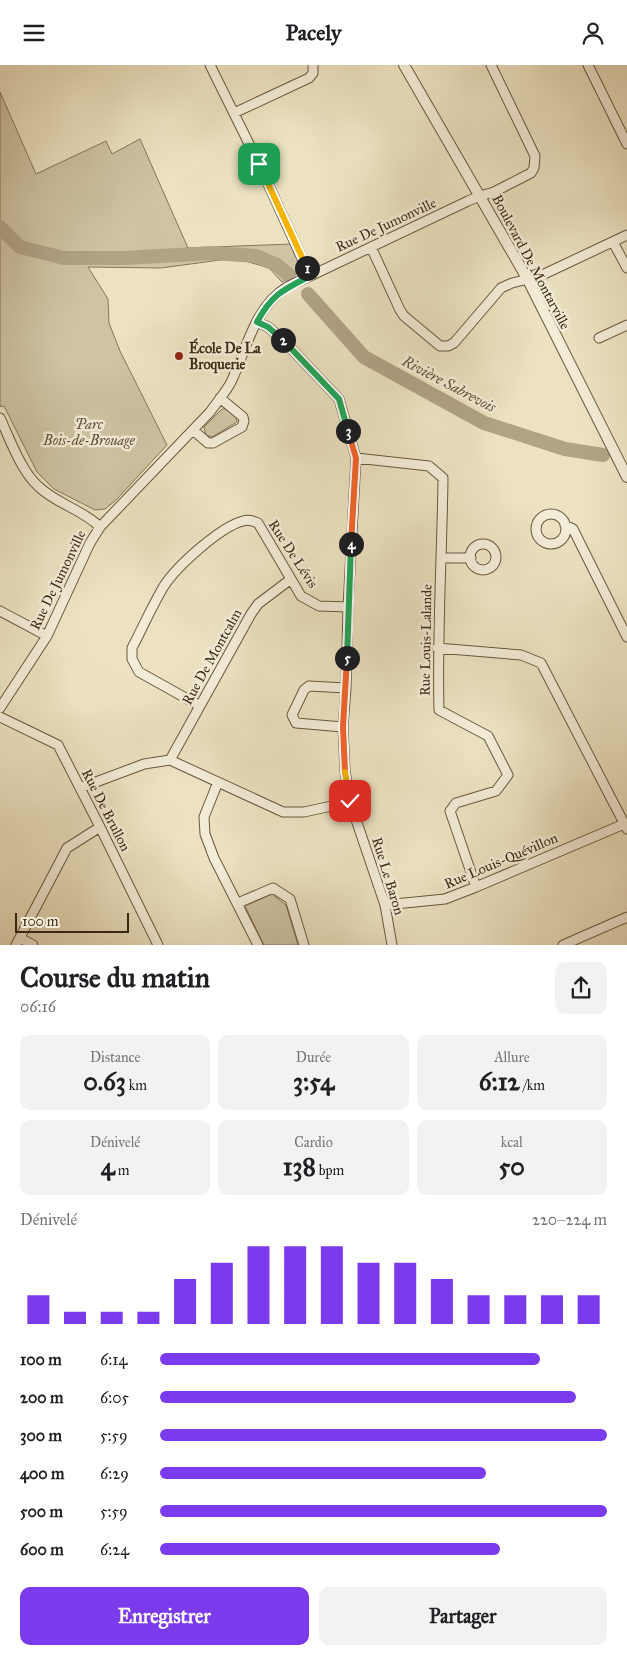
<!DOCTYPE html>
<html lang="fr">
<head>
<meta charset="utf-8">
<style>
  :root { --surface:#fff; --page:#f2f2f2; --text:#202124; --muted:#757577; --accent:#7c3aed }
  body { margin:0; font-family:"IM FELL Great Primer",serif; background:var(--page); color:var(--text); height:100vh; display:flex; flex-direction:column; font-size:19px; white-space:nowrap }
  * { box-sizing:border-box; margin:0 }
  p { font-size:16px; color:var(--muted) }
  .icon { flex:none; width:28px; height:28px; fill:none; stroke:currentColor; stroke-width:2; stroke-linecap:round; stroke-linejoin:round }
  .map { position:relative; height:880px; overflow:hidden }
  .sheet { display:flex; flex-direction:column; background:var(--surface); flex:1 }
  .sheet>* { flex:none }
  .scale { position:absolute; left:15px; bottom:12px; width:114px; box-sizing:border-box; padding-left:5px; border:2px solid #3d2912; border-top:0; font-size:14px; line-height:18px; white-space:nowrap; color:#3d2912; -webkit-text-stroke:4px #f3ecd7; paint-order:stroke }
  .pin { position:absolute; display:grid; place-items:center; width:42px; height:42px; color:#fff; margin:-21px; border-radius:10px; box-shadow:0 2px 8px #0006 }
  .km { position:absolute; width:25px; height:25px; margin:-12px; border-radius:50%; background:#222; color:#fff; font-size:14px; line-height:25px; text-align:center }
  .round { display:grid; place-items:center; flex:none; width:52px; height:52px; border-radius:10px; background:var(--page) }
  .overview { display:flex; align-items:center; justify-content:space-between; height:85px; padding:0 20px }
  h1 { font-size:28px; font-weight:800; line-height:38px }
  .metrics { display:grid; grid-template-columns:repeat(3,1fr); gap:8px; height:85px; padding:5px 20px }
  .metrics div { display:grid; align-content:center; border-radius:10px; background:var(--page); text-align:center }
  .metrics b { font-size:25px; font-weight:800 }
  .metrics small { font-size:14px; font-weight:400 }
  .metrics p { font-size:14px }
  .chart { height:140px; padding:10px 20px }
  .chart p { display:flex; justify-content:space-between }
  .chart svg { width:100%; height:90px; margin-top:5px; stroke:var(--accent); stroke-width:6 }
  .cta { display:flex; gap:10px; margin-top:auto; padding:10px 20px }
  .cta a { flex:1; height:58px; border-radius:10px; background:var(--accent); color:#fff; font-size:20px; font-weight:800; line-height:58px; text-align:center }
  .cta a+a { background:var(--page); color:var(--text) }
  ul { padding:0 20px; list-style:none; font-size:16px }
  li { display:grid; grid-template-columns:80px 60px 1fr; align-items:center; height:38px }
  li i { height:12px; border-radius:6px; background:var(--accent) }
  header { display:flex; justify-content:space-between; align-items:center; height:65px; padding:0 20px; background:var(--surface); font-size:22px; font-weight:800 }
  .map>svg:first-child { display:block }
</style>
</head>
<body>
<header><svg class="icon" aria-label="menu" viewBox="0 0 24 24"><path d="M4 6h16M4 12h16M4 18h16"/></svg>Pacely<svg class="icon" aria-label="person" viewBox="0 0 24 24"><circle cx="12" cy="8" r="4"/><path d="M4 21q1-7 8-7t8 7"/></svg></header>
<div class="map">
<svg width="627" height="880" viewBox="0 0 627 880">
  <rect width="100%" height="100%" fill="#ece2c1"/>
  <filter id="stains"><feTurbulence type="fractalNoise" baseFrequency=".004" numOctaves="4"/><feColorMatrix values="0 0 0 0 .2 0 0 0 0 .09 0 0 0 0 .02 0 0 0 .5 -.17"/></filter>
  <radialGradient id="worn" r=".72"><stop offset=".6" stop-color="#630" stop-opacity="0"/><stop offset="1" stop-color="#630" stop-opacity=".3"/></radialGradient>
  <path fill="#cec3a3" stroke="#86765a" d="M0 27 36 109 106 76 112 89 140 74 188 183 291 179C301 200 305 205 282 217L269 203 235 193 161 203 88 202 108 234 109 258 120 286 167 380 116 435 105 444 95 445 54 424 37 407 4 341 1 342 0 339Z
    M222 344H226L236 351 237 357 212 372 206 370 204 362Z
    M272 829 286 840 298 880H264L245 841Z"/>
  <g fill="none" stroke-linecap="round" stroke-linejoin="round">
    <path stroke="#b0a386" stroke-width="14" d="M0 162 20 182 64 193H125L213 188 256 191 277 200 289 210
      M308 229 364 292 484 358 565 384 603 390"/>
    <defs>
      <path id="minor" d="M210 0 259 99 310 211
        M588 0 627 79
        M234 48 309 13 313 8V0
        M613 177 627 203
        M371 182 400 245 404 251 440 281H448L454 278 501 223 512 218 540 211 627 170
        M257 257 268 262 281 273 339 334 356 393 348 542 346 623 343 662 345 706 350 737 385 840 392 880
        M599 273 627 260
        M0 353C10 374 21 406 38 421 56 439 82 444 100 462
        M193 365 208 378H213L242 362 244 356 243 352 220 333
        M356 393 429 401 443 413C442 490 437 568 439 645L488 671 508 710 496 726 456 738 450 746 476 822
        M536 464a15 15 0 1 1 30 0a15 15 0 1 1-30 0Z
        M565 460 573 464 627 572
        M470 492a13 13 0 1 1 26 0a13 13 0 1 1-26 0Z
        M442 493H471
        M0 546 47 571
        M437 583 521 590 541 598 627 764
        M200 641 139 607 132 594V583C143 562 152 541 164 521 177 501 220 462 243 456 249 454 253 456 258 458L301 531 319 541 348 542
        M0 643 47 571 90 478 100 462 210 347C217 337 227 326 232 315 247 282 255 242 287 222L468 136 480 131 494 127 531 108 534 103 535 91 491 0
        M0 652 58 680 100 762 158 880
        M343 662 296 658 292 650 304 625 309 621 346 623
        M170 695 251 549 258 539 291 514
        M218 717 204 752 205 769 214 793 258 880
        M80 723 144 699 170 695 283 747H304L350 737
        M238 838 273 823 290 834 304 880
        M385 840 445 834 476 822 624 759
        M20 873 33 880
        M16 880 67 783 100 762
        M563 880 627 852"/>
      <path id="tertiary" d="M404 0 528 215 627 412"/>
    </defs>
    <use href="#minor" stroke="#69573e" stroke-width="11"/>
    <use href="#tertiary" stroke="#69573e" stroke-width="12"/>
    <use href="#minor" stroke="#f3ecd7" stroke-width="9"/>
    <use href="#tertiary" stroke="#f3ecd7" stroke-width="10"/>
  </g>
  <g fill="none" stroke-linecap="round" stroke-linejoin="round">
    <defs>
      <path id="split-1" d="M259 99 307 203"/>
      <path id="split-2" d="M283 275 268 262 257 257C272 229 283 225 310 211L307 203"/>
      <path id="split-3" d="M283 275 339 334 348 366"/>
      <path id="split-4" d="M348 366 356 393 351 479"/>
      <path id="split-5" d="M347 593 351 479"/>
      <path id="split-6" d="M345 707 343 662 347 593"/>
      <path id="split-7" d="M345 707 350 736"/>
    </defs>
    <use href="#split-1" stroke="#fff" stroke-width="10"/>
    <use href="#split-2" stroke="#fff" stroke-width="10"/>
    <use href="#split-3" stroke="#fff" stroke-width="10"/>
    <use href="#split-4" stroke="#fff" stroke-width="10"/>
    <use href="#split-5" stroke="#fff" stroke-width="10"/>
    <use href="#split-6" stroke="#fff" stroke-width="10"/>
    <use href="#split-7" stroke="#fff" stroke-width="10"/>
    <use href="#split-1" stroke="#f5b400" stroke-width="6"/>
    <use href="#split-2" stroke="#22a559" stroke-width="6"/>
    <use href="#split-3" stroke="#22a559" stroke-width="6"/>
    <use href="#split-4" stroke="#f0652b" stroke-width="6"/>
    <use href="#split-5" stroke="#22a559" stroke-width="6"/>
    <use href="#split-6" stroke="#f0652b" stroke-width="6"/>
    <use href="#split-7" stroke="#f5b400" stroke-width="6"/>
  </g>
  <circle fill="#8f2418" stroke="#f3ecd7" stroke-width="2" cx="179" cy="291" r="5"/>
  <g text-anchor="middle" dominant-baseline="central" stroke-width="5" stroke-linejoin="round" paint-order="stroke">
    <g font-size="14" fill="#3d2912" stroke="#f3ecd7">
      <text transform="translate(386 160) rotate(-25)">Rue De Jumonville</text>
      <text transform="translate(531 197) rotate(62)">Boulevard De Montarville</text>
      <text transform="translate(293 489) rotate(57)">Rue De Lévis</text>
      <text transform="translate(58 515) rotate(-64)">Rue De Jumonville</text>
      <text transform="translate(426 575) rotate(-89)">Rue Louis-Lalande</text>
      <text transform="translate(212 592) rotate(-61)">Rue De Montcalm</text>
      <text transform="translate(106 745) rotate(63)">Rue De Brullon</text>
      <text transform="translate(501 796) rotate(-23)">Rue Louis-Quévillon</text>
      <text transform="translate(388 811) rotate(73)">Rue Le Baron</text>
    </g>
    <g font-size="14" font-weight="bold" fill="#3d2912" stroke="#f3ecd7" text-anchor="start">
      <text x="189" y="283">École De La<tspan x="189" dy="16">Broquerie</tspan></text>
    </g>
    <g font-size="14" font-style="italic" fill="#615036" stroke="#f3ecd7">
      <text x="89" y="359">Parc<tspan x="89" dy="16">Bois-de-Brouage</tspan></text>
    </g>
    <g font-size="15" font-style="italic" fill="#604e35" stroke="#f3ecd7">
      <text transform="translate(449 319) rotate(28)">Rivière Sabrevois</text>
    </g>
  </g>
  <rect width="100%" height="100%" filter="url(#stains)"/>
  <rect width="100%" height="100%" fill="url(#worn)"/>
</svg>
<div class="scale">100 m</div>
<div class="pin" style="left:259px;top:99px;background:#1e9e55"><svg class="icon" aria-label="arrive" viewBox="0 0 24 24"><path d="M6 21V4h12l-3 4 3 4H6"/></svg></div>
<div class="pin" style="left:350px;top:736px;background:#d93025"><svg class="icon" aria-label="check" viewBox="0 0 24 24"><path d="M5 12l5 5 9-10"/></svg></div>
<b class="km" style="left:307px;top:203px">1</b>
<b class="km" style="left:283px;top:275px">2</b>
<b class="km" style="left:348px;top:366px">3</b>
<b class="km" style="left:351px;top:479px">4</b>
<b class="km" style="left:347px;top:593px">5</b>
</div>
<section class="sheet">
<div class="overview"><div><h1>Course du matin</h1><p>06:16</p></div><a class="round"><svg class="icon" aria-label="share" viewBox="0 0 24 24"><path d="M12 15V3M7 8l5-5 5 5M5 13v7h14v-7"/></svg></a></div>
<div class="metrics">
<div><p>Distance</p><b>0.63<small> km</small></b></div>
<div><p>Durée</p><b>3:54</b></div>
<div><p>Allure</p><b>6:12<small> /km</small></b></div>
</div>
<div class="metrics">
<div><p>Dénivelé</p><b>4<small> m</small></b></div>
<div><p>Cardio</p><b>138<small> bpm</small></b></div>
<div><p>kcal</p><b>50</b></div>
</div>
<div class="chart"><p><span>Dénivelé</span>220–224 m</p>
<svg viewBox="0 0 160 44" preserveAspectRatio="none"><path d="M5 44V30M15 44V38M25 44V38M35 44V38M45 44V22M55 44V14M65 44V6M75 44V6M85 44V6M95 44V14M105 44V14M115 44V22M125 44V30M135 44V30M145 44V30M155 44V30"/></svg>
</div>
<ul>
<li><b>100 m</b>6:14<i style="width:85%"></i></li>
<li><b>200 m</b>6:05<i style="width:93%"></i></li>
<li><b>300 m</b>5:59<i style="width:100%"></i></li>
<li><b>400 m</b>6:29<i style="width:73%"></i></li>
<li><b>500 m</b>5:59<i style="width:100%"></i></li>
<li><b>600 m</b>6:24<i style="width:76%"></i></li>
</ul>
<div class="cta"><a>Enregistrer</a><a>Partager</a></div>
</section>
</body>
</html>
